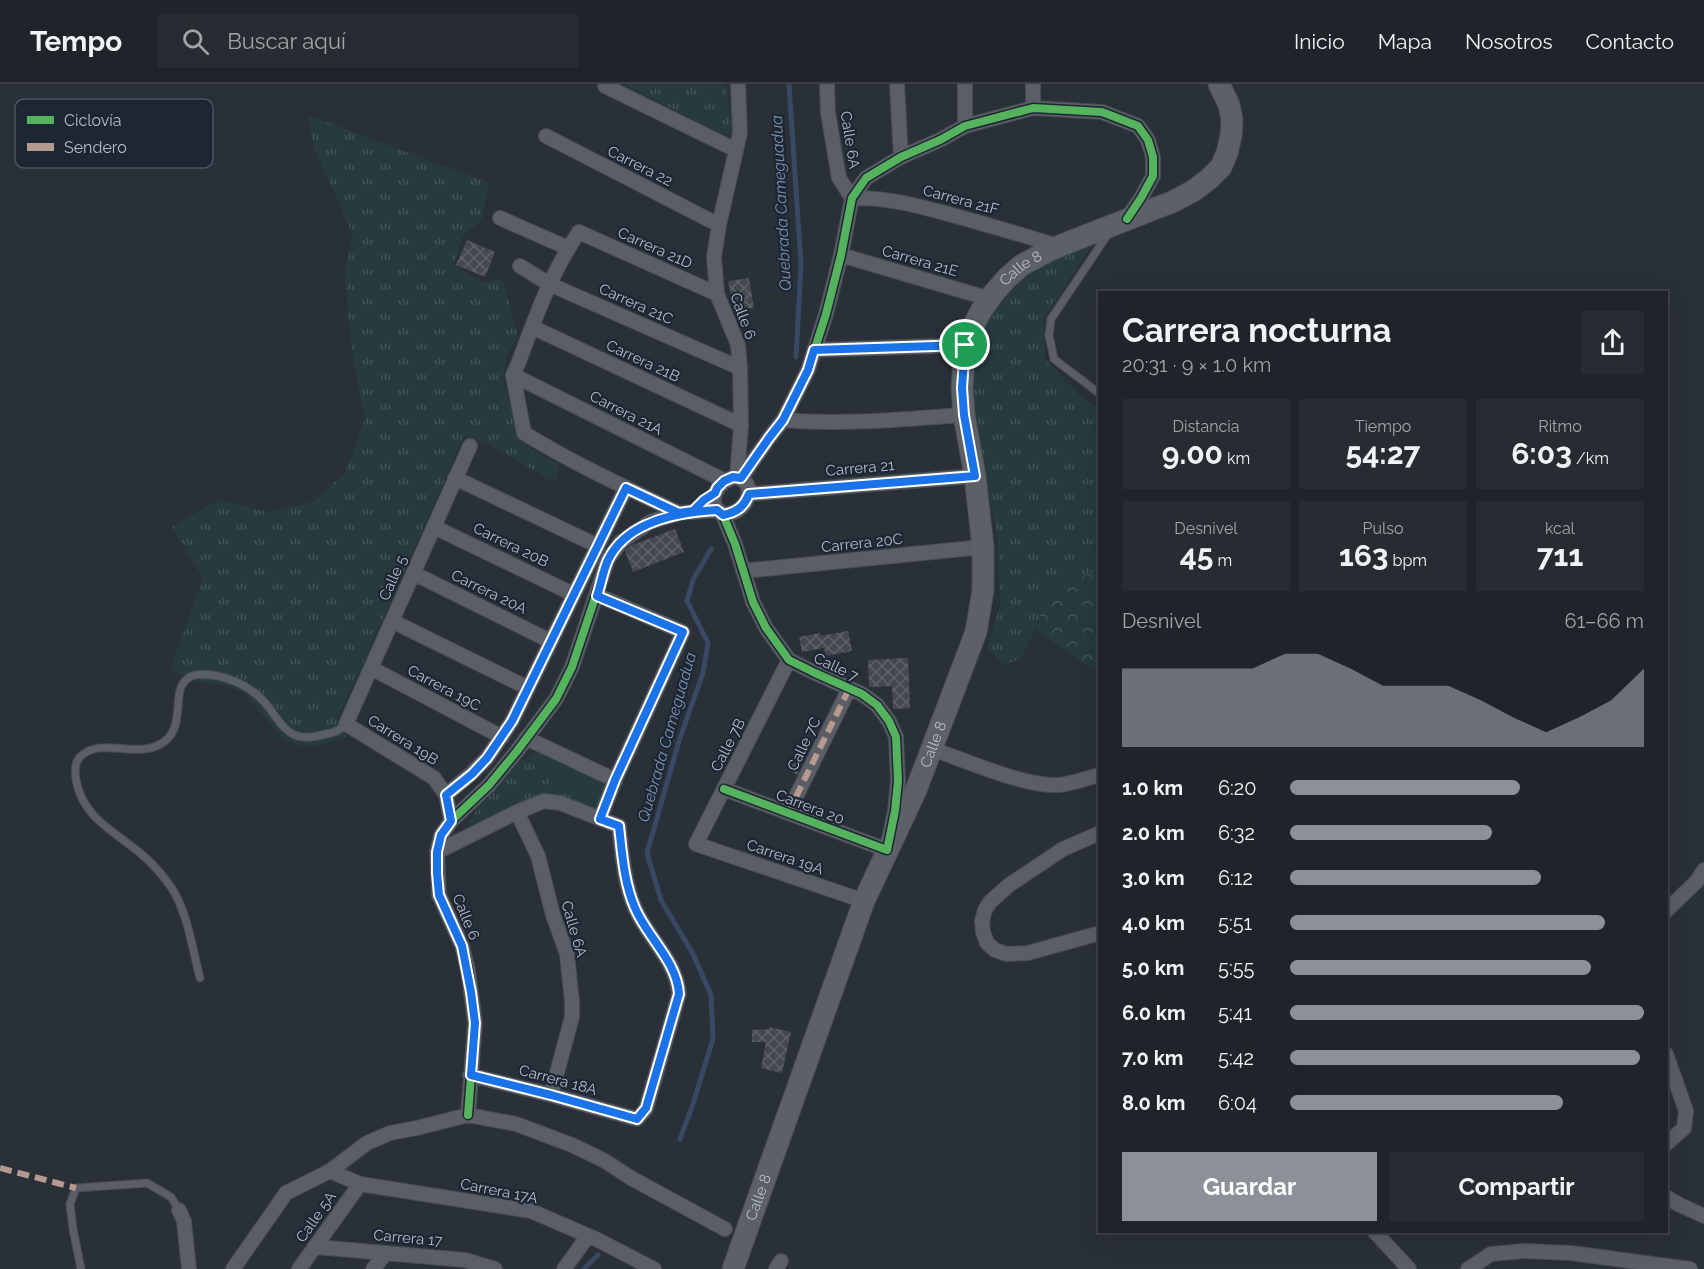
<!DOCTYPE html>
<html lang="es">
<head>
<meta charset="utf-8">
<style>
  :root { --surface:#20242a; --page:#282c32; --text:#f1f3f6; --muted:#a2a4a8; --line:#3d4147; --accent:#8c9099 }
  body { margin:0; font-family:Raleway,sans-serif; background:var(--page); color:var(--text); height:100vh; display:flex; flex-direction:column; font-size:22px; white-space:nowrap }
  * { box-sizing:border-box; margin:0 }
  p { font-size:20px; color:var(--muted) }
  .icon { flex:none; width:33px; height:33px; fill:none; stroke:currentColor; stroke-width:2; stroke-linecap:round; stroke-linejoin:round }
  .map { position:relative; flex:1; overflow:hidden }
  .side { position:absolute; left:1098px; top:207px; width:570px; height:942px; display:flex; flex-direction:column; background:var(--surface); border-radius:0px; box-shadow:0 6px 24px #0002,0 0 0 2px var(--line) }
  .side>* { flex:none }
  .pin { position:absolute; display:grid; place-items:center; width:51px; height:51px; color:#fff; margin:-26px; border:3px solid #fff; border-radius:50%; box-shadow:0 2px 6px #0007 }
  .round { display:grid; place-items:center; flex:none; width:63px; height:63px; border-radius:0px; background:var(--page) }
  .overview { display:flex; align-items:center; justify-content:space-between; height:102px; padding:0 24px }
  h1 { font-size:33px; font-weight:700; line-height:45px }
  .figures { display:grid; grid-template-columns:repeat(3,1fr); gap:9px; height:102px; padding:6px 24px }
  .figures div { display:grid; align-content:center; border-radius:0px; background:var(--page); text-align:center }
  .figures b { font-size:30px; font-weight:700 }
  .figures small { font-size:16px; font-weight:400 }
  .figures p { font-size:16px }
  .chart { height:168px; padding:12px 24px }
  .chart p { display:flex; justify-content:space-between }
  .chart svg { width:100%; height:108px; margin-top:6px; fill:var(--accent); opacity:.7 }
  .action { display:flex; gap:12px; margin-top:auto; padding:12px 24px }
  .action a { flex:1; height:69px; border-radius:0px; background:var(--accent); color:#fff; font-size:24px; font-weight:700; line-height:69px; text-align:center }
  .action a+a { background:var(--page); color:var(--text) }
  ul { padding:0 24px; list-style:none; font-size:20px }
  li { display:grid; grid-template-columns:96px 72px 1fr; align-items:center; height:45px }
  li i { height:15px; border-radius:8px; background:var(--accent) }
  header { display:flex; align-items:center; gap:36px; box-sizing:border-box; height:84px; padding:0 30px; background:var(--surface); border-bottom:2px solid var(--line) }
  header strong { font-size:28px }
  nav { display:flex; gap:33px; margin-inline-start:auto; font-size:21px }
  .search { width:420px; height:54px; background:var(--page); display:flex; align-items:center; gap:15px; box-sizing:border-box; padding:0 21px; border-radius:0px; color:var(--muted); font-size:22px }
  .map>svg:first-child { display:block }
</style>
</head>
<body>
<header>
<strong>Tempo</strong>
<div class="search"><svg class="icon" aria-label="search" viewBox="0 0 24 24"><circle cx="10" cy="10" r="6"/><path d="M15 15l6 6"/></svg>Buscar aquí</div>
<nav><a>Inicio</a><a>Mapa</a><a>Nosotros</a><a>Contacto</a></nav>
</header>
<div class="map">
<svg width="1704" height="1185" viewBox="0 0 1704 1185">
  <defs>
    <pattern id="grass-tufts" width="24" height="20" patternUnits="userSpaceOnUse" patternTransform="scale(1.5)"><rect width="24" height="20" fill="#273a3e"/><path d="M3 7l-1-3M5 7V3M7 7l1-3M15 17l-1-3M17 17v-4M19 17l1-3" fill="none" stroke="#445559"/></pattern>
    <pattern id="forest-crowns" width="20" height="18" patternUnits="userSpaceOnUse" patternTransform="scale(1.5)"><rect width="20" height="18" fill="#273a3e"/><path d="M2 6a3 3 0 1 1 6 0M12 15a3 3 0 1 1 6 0" fill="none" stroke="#445559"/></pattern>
    <pattern id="building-cross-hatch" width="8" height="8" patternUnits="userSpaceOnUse" patternTransform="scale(1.5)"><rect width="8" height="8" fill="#444950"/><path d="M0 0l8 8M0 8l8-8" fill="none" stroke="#5d6168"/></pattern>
  </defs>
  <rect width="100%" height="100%" fill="#2a3038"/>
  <path fill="url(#grass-tufts)" d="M622 0H726L732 50H723Z
    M308 31 489 99 482 135 462 153 454 181 483 199 503 195 518 253 506 272 504 301 520 352 533 366 559 380 556 397 542 391 488 360 464 352 359 589 337 636 346 653 315 662H302L289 658 279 650 244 609 226 601 196 598 170 585 203 495 172 443 218 416 269 428 313 418 345 389 365 336 355 286 348 231 345 187 353 151 314 64Z
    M1095 156 1044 234 1045 275 1080 312 1099 325V494L1091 489 1048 510 1035 545 1021 575 1004 580 987 564 1000 521 998 454 982 379 971 316 972 269 991 233 1015 201 1053 175Z
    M546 663 560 671 624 700 607 731 556 713 461 751 500 687Z"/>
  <path fill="url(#forest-crowns)" d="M1091 489 1099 494V587L1084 580 1035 545 1048 510Z"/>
  <path fill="#273a3e" d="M561 675 614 701 604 726 548 701Z"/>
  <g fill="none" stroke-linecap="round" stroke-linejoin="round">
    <path stroke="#384963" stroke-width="5" d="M789 0 801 181 796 273
      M680 1055 692 1023 713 955 711 911 693 870 661 816 647 769 679 657 703 589 708 559 687 517 693 496 711 465
      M584 1185 598 1171"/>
  </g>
  <path fill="url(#building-cross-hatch)" d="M467 156 495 168 485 193 456 181Z
    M749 194 754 224 734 227 728 197Z
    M675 445 684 468 633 488 625 467 627 465 632 461Z
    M848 547 852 567 826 572 824 564 802 568 799 553 820 549V552Z
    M908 574 910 624 893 625 892 602 869 603 868 576Z
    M797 673 803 677 797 691 789 686Z
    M769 943 791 948 782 989 761 984 766 958H752V946L769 945Z"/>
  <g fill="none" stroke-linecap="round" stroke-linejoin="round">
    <defs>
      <path id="lane" d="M1100 310 1054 275 1049 251 1051 235 1108 150
        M200 894C192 864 188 829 171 803 162 790 152 779 140 769 114 747 83 734 76 696 75 689 74 680 79 674 100 650 139 678 165 657 186 640 171 607 187 595 193 589 205 590 213 591 236 595 256 606 270 625 276 633 282 644 291 649 302 656 314 653 326 650 333 649 341 646 346 640
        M81 1185 73 1145 70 1120 76 1104 147 1099 171 1113 179 1126"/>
      <path id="street" d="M827 0 828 29 839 94 852 114
        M897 0 901 73
        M965 0V42
        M605 2 736 66
        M1033 24V0
        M546 52 719 141
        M852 114C887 113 919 122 952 131 988 141 1023 151 1058 162
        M500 134 568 164
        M841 171 990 215
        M520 182 549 200 740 284
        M532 243 741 341
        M814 266 965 261
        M513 291 725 397
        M783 336C844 341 904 335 964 331
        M733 393C754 394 752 417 738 426 734 429 728 430 723 431L714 422C712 407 720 399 733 393Z
        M737 393 741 341 740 284 738 261 717 210 714 173 719 141 740 49 738 0
        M455 394 598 462
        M741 394 769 354 783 336 808 286 826 230 841 171 852 114 866 94 901 73 940 56 965 42 1033 24 1102 28 1138 42 1148 56 1153 73V92L1141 114 1127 134
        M749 410 975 392
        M679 429C627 404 574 380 524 349L513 291 518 280C535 235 551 188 579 148L717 210
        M723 431 735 460 753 518 766 544 789 576 815 589 862 610 877 621 889 637 896 653 898 697 895 727 887 766 724 705
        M434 443 573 510
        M743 487 983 463
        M413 489 550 557
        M597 511 683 548 615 696 600 735
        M392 537 528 604
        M789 576 696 760 864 817
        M371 584 502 653
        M526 654 615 696
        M932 665C965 676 1025 703 1058 701 1072 700 1086 694 1100 691
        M446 711 472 689 487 674 512 637 626 404
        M517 728 538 772 553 831 567 870 572 918V933L551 1011
        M788 729 849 605
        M451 737 446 711 434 694 346 640 470 362
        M1100 749 1063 765 1009 801 990 818 985 826 982 837 983 848 987 859 995 866 1006 870 1028 869 1100 849
        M437 768 517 728 544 717 560 719 619 742C622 769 624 799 635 824 647 853 677 877 679 910L646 1025 637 1035 551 1011 470 991
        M1666 827 1697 797 1704 786
        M1666 970 1686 1027 1684 1044 1666 1060
        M468 1031 475 939 468 886 462 862 439 811 437 768 441 751 451 737 489 701 517 667 556 615 572 583 608 475 621 458 650 438 679 429 718 426
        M330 1087 360 1100 531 1127 596 1155 654 1185
        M1666 1113 1680 1121 1704 1132
        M179 1126 184 1137 189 1185
        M1375 1148 1409 1185
        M316 1163 465 1176 495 1185
        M233 1185 286 1109 330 1087 367 1059 390 1049 417 1044 468 1031 516 1040 572 1061 605 1077 631 1094 725 1145
        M299 1185 360 1100
        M373 1185 386 1169
        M564 1185 588 1152
        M776 1185 781 1177
        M1468 1185 1491 1170 1524 1167 1571 1169 1690 1185"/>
      <g id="primary">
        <path id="s1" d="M733 1185 864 817 916 706 976 548 983 506V463L975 392 964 331 962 304 965 261 971 246 981 227 993 210 1007 194 1022 181 1050 166 1072 157 1172 118 1193 107 1209 95 1221 83 1227 69 1231 52 1232 36 1229 21 1219 0"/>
      </g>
    </defs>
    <use href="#lane" stroke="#484c53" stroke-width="9"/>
    <use href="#street" stroke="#484c53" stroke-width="16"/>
    <use href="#primary" stroke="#484c55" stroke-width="23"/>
    <use href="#lane" stroke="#5a5e66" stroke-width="7"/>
    <use href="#street" stroke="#5a5e66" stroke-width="14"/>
    <use href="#primary" stroke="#5c6168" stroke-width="21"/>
    <path stroke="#b69a8f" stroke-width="6" stroke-dasharray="12 6" stroke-linecap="butt" d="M788 729 849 605
      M0 1084 76 1104"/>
    <defs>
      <path id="cycleway" d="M741 394 769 354 783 336 808 286 826 230 841 171 852 114 866 94 901 73 940 56 965 42 1033 24 1102 28 1138 42 1148 56 1153 73V92L1141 114 1127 135
        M723 431 735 460 753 518 766 544 789 576 815 589 862 610 877 621 889 637 896 653 898 697 895 727 887 766 724 705
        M468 1031 475 939 468 886 462 862 439 811 437 768 441 751 451 737 489 701 517 667 556 615 572 583 608 475 621 458 650 438 679 429 718 426"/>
    </defs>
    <use href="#cycleway" stroke="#1d2633" stroke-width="11"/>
    <use href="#cycleway" stroke="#56b35d" stroke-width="8"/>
  </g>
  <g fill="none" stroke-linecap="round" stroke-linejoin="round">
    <defs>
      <path id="route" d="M965 261 814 266 808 286 783 336 769 354 741 394 733 393 724 397 717 404 715 409 704 416 693 427 679 429 626 404 512 637 487 674 472 690 446 711 451 737 441 751 437 768V789L439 811 462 862 471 908 475 939 471 991 551 1011 637 1035 646 1024 679 910C677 877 647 853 635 824 624 799 622 769 619 742L600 735 615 696 683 548 597 512C601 500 603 487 608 476 627 437 679 428 717 426L723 431C737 428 744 423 749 410L975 392 964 331 962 304 965 261"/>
    </defs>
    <use href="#route" stroke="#fff" stroke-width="12"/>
    <use href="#route" stroke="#1a73e8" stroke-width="8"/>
  </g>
  <g text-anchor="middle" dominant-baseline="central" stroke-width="4.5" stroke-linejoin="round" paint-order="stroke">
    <g font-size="15" fill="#b4bcc9" stroke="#1d2633">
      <text transform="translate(850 56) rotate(81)">Calle 6A</text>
      <text transform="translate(640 82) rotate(27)">Carrera 22</text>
      <text transform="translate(961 116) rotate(15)">Carrera 21F</text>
      <text transform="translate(655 164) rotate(24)">Carrera 21D</text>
      <text transform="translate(920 177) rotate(16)">Carrera 21E</text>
      <text stroke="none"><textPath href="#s1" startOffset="1068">Calle 8</textPath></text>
      <text transform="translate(636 220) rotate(24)">Carrera 21C</text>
      <text transform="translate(743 232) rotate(70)">Calle 6</text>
      <text transform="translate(643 277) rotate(25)">Carrera 21B</text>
      <text transform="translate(626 329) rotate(27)">Carrera 21A</text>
      <text transform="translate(860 384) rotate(-5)">Carrera 21</text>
      <text transform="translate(862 459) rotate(-6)">Carrera 20C</text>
      <text transform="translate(511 461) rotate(26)">Carrera 20B</text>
      <text transform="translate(393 494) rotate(-66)">Calle 5</text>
      <text transform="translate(489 508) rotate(26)">Carrera 20A</text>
      <text transform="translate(836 583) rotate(25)">Calle 7</text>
      <text transform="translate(444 604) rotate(28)">Carrera 19C</text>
      <text transform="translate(403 656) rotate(32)">Carrera 19B</text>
      <text stroke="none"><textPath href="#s1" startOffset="562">Calle 8</textPath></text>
      <text transform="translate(804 660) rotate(-64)">Calle 7C</text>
      <text transform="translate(728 661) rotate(-63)">Calle 7B</text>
      <text transform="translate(810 723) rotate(21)">Carrera 20</text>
      <text transform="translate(785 773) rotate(19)">Carrera 19A</text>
      <text transform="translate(466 833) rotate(68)">Calle 6</text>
      <text transform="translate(574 845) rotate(74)">Calle 6A</text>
      <text transform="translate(558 996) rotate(15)">Carrera 18A</text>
      <text transform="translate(499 1107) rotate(11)">Carrera 17A</text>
      <text stroke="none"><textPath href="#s1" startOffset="76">Calle 8</textPath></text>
      <text transform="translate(316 1133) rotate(-55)">Calle 5A</text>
      <text transform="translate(408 1154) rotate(5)">Carrera 17</text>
    </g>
    <g font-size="16" font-style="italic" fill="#7c92b1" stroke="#1d2633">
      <text transform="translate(781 119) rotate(-93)">Quebrada Cameguadua</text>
      <text transform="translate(667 653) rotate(-74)">Quebrada Cameguadua</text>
    </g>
  </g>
  <rect x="15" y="15" width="198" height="69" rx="9" fill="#1d2633" stroke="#4a5360" stroke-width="1.5"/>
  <rect x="27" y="32" width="27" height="8" fill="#56b35d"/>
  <rect x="27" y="59" width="27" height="8" fill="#b69a8f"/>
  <g font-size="16" fill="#b4bcc9">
    <text x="64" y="42">Ciclovía</text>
    <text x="64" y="69">Sendero</text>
  </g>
</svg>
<div class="pin" style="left:965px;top:261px;background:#1e9e55"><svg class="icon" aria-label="arrive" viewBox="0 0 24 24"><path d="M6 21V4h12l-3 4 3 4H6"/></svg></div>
<section class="side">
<div class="overview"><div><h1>Carrera nocturna</h1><p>20:31 · 9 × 1.0 km</p></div><a class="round"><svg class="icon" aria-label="share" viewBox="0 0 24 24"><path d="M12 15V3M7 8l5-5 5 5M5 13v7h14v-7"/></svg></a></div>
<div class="figures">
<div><p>Distancia</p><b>9.00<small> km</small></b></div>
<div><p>Tiempo</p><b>54:27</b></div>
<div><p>Ritmo</p><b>6:03<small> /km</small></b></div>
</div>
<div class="figures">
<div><p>Desnivel</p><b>45<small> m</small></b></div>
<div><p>Pulso</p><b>163<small> bpm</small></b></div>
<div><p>kcal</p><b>711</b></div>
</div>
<div class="chart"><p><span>Desnivel</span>61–66 m</p>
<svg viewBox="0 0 160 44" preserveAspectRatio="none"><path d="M0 44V12L10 12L20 12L30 12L40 12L50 6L60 6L70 12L80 19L90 19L100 19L110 25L120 32L130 38L140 32L150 25L160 12V44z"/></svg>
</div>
<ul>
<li><b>1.0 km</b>6:20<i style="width:65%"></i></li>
<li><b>2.0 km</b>6:32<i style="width:57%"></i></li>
<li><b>3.0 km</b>6:12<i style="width:71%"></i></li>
<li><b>4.0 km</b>5:51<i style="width:89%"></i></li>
<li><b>5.0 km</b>5:55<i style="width:85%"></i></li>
<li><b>6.0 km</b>5:41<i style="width:100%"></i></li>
<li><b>7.0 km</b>5:42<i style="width:99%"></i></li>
<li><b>8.0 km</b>6:04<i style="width:77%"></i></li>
</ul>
<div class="action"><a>Guardar</a><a>Compartir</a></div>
</section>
</div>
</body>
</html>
